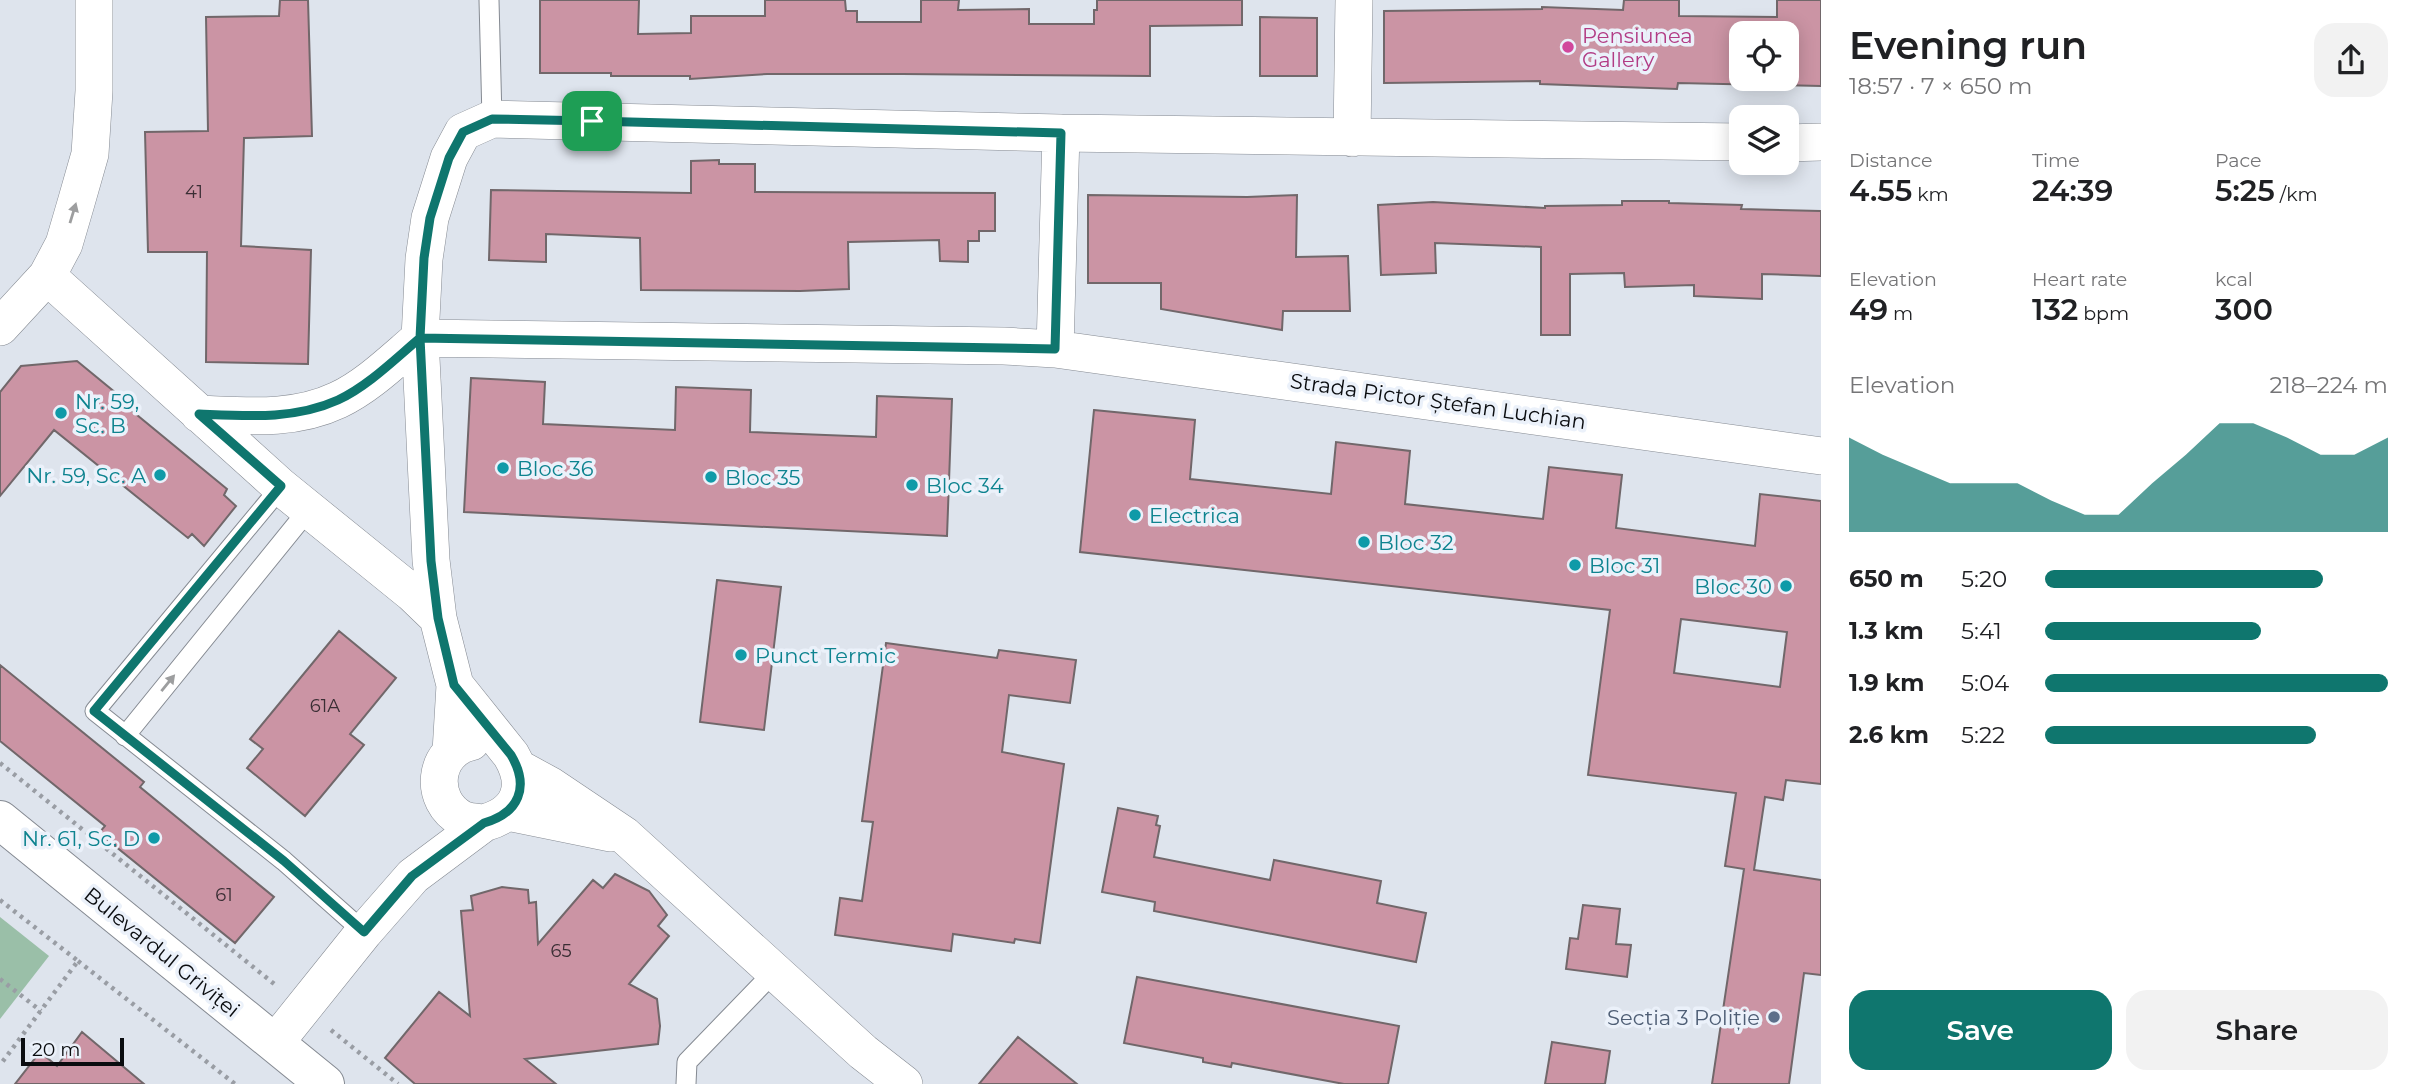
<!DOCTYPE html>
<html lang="en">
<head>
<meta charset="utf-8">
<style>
  :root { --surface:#fff; --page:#f2f2f2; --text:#202124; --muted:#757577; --accent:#0f766e }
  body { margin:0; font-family:Montserrat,sans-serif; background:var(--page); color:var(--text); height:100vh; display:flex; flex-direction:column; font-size:26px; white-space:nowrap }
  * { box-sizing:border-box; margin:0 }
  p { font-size:23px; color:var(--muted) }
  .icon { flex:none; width:38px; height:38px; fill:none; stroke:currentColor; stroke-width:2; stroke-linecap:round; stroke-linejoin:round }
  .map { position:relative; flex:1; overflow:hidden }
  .details { display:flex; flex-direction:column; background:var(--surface); width:595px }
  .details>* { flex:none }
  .tools { position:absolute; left:1729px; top:21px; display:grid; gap:14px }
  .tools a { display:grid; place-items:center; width:70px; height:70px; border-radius:14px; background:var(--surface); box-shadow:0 4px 18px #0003; font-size:35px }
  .scale { position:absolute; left:21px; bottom:18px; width:103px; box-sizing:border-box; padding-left:7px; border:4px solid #0a0c0f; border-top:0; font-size:19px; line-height:24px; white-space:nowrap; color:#0a0c0f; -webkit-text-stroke:5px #ebf1fa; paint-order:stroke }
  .pin { position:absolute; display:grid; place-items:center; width:60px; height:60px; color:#fff; margin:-30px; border-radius:14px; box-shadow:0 4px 10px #0006 }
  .round { display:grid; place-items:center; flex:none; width:74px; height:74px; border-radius:21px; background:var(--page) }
  .overview { display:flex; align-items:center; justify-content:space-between; height:119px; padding:0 28px }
  h1 { font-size:38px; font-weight:600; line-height:52px }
  .stats { display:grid; grid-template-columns:repeat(3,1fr); gap:10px; height:119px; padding:7px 28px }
  .stats div { display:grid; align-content:center }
  .stats b { font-size:30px; font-weight:600 }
  .stats small { font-size:19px; font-weight:400 }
  .stats p { font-size:19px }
  .chart { height:196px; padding:14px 28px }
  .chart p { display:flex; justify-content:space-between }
  .chart svg { width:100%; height:126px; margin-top:7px; fill:var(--accent); opacity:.7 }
  .button { display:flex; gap:14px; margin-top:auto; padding:14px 28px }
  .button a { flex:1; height:80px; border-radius:21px; background:var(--accent); color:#fff; font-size:28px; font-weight:600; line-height:80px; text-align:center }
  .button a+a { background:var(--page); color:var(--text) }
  ul { padding:0 28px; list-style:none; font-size:23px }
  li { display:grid; grid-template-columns:112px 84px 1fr; align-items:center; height:52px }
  li i { height:18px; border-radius:9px; background:var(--accent) }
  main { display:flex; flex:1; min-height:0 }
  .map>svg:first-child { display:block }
</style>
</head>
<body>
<main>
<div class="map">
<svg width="1821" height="1084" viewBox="0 0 1821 1084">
  <rect width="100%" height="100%" fill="#dee4ed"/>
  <path fill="#9abfa8" d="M0 917 49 956 0 1019Z"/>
  <path fill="#cb94a4" stroke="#71676a" stroke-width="2" fill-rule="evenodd" d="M280 0H308L312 136 244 138 241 246 311 250 308 364 206 362 207 252H148L145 132 208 131 206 17 279 16Z
    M540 0H639L638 34 691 33V16H765V0H845L846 11H857V22H921V0H959L958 10 1029 9V24H1094V10H1097V0H1242V25L1150 26V76L902 74H767L690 79V76H611V73H540Z
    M1624 0H1679V16L1777 17V0H1821V86L1678 83 1677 89 1540 84V81L1384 83V11L1542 9V7L1623 10ZM1741 33H1787V79H1741Z
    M1260 17 1317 18V76H1260Z
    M719 160V164H755V192L995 193V231H979V241H968V262L940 261 939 240 848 242 849 289 800 291 641 290 640 238 546 234V262L489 260 491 190 691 193V161Z
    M1088 195 1247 197 1297 195 1296 257 1348 256 1350 311H1283L1282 330 1161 309V283H1088Z
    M1622 201H1669V203L1742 205 1741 209 1821 211V276L1762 274V299L1694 296V285L1625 287 1624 273 1570 274V335H1541V247L1435 243 1436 273 1381 275 1378 205 1433 202 1545 208V206L1622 205Z
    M77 361 122 398 120 401 227 489 224 495 236 506 204 546 192 534 188 538 54 430 0 496V392L21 366Z
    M471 378 545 382 543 424 675 430 676 387 751 390 750 432 876 437 877 396 952 399 947 536 464 512Z
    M1094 410 1195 420 1190 479 1331 494 1336 442 1410 451 1405 504 1543 519 1549 467 1622 475 1616 528 1755 546 1760 494 1821 501V784L1786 780 1783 800 1765 797 1754 870 1821 880V975L1804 973 1789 1084H1712L1744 869 1725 866 1736 793 1588 775 1610 610 1080 552ZM1681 619 1787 632 1780 687 1674 673Z
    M717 580 781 587 764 730 700 722Z
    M339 631 396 678 350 734 364 745 305 816 247 768 263 749 250 739Z
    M886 643 997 658 999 650 1076 660 1070 703 1009 695 1002 752 1064 764 1040 943 1015 939 1014 943 953 934 951 951 835 935 840 898 862 901 873 822 862 821Z
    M0 665 144 782 140 787 274 897 235 943 99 833 105 826 0 741Z
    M1118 808 1158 816 1156 825 1160 826 1154 857 1270 880 1274 860 1381 881 1377 903 1426 913 1416 962 1154 911 1155 902 1102 892Z
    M615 874 649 891 667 915 658 926 669 936 629 984 657 999 660 1026 658 1044 525 1059 556 1084H415L385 1058 439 992 470 1016 461 911 473 910 471 896 502 887 528 890 529 903 536 902 538 944 593 880 603 888Z
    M1583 905 1620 909 1616 944 1631 945 1627 977 1566 969 1570 938 1578 939Z
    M1137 977 1399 1026 1388 1084H1344L1232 1063 1231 1067 1203 1062V1058L1124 1043Z
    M82 1032 144 1084H15L40 1052 57 1066Z
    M1018 1037 1077 1084H979Z
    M1552 1042 1610 1051 1605 1084H1545Z"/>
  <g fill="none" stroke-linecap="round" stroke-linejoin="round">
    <defs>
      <path id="service" d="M489 0 492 119
        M281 487 95 711 284 861 364 932
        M125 736 309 509
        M686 1084 687 1062 775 971"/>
      <path id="minor" d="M1352 138 1354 0
        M1787 143 1821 142
        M47 276 281 487 412 593 438 618
        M0 327 47 276 64 244 76 203 90 154 94 91V0
        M1055 349 1061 133
        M199 414C246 416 294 421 338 400 368 386 395 359 420 338L1004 346 1055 349 1821 456
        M471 742C433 750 428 801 462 819 468 822 477 822 484 823
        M451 752 455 685 438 618 431 560 420 338 424 259 430 218 449 158 463 132 492 119 1061 133 1741 142
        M518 768 551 786 624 835 863 1052 904 1084
        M508 812 610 833
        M275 1043 364 932 413 876 484 823C519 813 530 787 511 755L455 685"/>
      <path id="primary" d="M0 820 325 1084"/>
    </defs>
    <use href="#service" stroke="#858a92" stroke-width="21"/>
    <use href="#minor" stroke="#858a92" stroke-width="38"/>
    <use href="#primary" stroke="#858a92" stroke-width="40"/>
    <path stroke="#999da4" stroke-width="4.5" stroke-dasharray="3.5 5" stroke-linecap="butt" d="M0 763 278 987
      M0 900 78 961 0 1065
      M78 961 235 1084
      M0 979 41 1011
      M331 1030 398 1084"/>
    <use href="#service" stroke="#fff" stroke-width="19"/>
    <use href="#minor" stroke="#fff" stroke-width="37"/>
    <use href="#primary" stroke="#fff" stroke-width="38"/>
  </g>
  <defs><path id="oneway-solid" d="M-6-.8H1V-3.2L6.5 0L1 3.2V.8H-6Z" transform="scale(1.75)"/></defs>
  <g fill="#9d9e9f">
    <use href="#oneway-solid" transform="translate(73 213) rotate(-73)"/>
    <use href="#oneway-solid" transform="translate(168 683) rotate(-51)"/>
  </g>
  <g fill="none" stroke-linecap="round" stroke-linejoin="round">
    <defs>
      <path id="route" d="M592 121 492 119 463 132 449 158 430 218 424 258 420 338C395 359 368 386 338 400 294 420 246 416 199 414L281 486 94 711 284 861 364 932 412 876 484 823C519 813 530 787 511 755L454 685 438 618 431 561 420 338 1055 349 1061 133 592 121"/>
    </defs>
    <use href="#route" stroke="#fff" stroke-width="14"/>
    <use href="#route" stroke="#0f766e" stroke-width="9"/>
  </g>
  <circle fill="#d1479c" stroke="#ebf1fa" stroke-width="2.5" cx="1568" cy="47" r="7"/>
  <g fill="#0f9aa8" stroke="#ebf1fa" stroke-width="2.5">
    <circle cx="61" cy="413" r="7"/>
    <circle cx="503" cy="468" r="7"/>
    <circle cx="160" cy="475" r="7"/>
    <circle cx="711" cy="477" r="7"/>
    <circle cx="912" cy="485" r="7"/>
    <circle cx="1135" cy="515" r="7"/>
    <circle cx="1364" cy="542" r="7"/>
    <circle cx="1575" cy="565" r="7"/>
    <circle cx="1786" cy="586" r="7"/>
    <circle cx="741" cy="655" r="7"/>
    <circle cx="154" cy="838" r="7"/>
  </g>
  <circle fill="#5c6f8a" stroke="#ebf1fa" stroke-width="2.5" cx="1774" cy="1017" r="7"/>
  <g text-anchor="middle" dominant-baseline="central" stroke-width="7" stroke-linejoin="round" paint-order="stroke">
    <g font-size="18" fill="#3a2e34">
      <text x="194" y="192">41</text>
      <text x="325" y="706">61A</text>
      <text x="224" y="895">61</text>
      <text x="561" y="951">65</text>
    </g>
    <g font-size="21" fill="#b23c85" stroke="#ebf1fa" text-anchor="start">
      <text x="1582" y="35">Pensiunea<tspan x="1582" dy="24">Gallery</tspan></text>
    </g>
    <g font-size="21" fill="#0d838f" stroke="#ebf1fa" text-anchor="start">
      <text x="75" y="401">Nr. 59,<tspan x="75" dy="24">Sc. B</tspan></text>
      <text x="517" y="468">Bloc 36</text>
      <text x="146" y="475" text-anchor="end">Nr. 59, Sc. A</text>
      <text x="725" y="477">Bloc 35</text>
      <text x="926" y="485">Bloc 34</text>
      <text x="1149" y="515">Electrica</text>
      <text x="1378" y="542">Bloc 32</text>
      <text x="1589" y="565">Bloc 31</text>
      <text x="1772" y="586" text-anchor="end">Bloc 30</text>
      <text x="755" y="655">Punct Termic</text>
      <text x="140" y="838" text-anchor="end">Nr. 61, Sc. D</text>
    </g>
    <g font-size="21" fill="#0a0c0f" stroke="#ebf1fa">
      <text transform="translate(1438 401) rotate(8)">Strada Pictor Ștefan Luchian</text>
      <text transform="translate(162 952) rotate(39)">Bulevardul Griviței</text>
    </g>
    <g font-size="21" fill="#4e5e75" stroke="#ebf1fa" text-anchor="end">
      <text x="1760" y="1017">Secția 3 Poliție</text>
    </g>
  </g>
</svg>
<div class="tools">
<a><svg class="icon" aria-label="locate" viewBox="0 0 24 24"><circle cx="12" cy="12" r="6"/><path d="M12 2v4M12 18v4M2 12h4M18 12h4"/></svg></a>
<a><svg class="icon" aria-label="layers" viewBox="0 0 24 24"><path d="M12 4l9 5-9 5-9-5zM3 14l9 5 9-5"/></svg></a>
</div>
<div class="scale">20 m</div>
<div class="pin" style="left:592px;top:121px;background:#1e9e55"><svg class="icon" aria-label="arrive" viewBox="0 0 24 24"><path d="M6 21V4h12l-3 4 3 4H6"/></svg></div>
</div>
<section class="details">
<div class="overview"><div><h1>Evening run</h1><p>18:57 · 7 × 650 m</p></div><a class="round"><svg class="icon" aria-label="share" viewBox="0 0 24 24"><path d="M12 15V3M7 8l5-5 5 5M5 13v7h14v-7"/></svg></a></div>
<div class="stats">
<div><p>Distance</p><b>4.55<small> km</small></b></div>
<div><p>Time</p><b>24:39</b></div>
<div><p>Pace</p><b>5:25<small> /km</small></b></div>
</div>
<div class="stats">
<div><p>Elevation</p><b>49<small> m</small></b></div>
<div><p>Heart rate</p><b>132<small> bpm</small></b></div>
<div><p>kcal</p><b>300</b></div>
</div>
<div class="chart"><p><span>Elevation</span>218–224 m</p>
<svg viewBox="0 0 160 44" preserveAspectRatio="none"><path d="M0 44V11L10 17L20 22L30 27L40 27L50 27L60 33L70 38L80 38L90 27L100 17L110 6L120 6L130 11L140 17L150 17L160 11V44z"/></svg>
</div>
<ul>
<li><b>650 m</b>5:20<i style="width:81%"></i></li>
<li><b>1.3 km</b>5:41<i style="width:63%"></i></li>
<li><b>1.9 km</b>5:04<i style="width:100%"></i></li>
<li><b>2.6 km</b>5:22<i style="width:79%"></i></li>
</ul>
<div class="button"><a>Save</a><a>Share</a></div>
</section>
</main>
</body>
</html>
